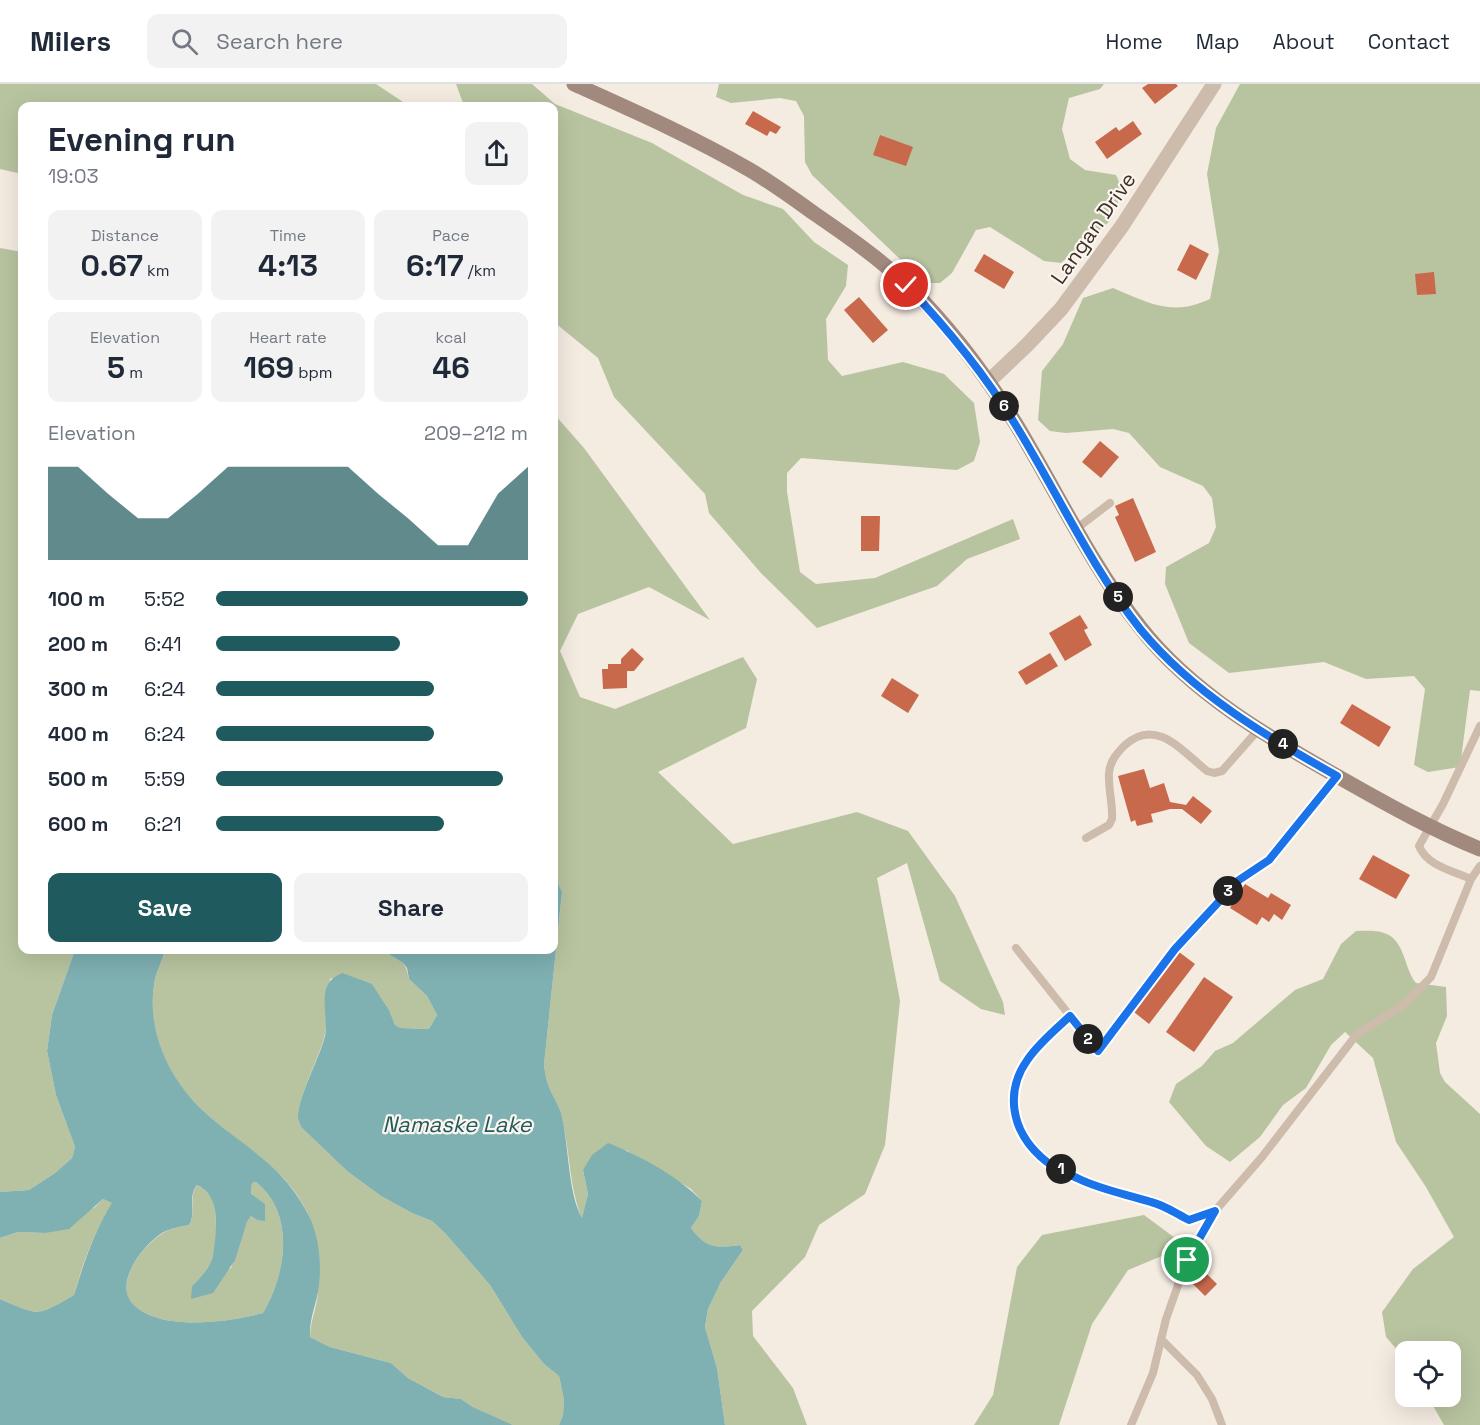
<!DOCTYPE html>
<html lang="en">
<head>
<meta charset="utf-8">
<style>
  :root { --surface:#fff; --page:#f2f2f3; --text:#1f2937; --muted:#747a83; --line:#e0e1e3; --accent:#1f5a5e }
  body { margin:0; font-family:"Space Grotesk",sans-serif; background:var(--page); color:var(--text); height:100vh; display:flex; flex-direction:column; font-size:22px; white-space:nowrap }
  * { box-sizing:border-box; margin:0 }
  p { font-size:20px; color:var(--muted) }
  .icon { flex:none; width:33px; height:33px; fill:none; stroke:currentColor; stroke-width:2; stroke-linecap:round; stroke-linejoin:round }
  .map { position:relative; flex:1; overflow:hidden }
  .panel { position:absolute; left:18px; top:18px; width:540px; height:852px; display:flex; flex-direction:column; background:var(--surface); border-radius:12px; box-shadow:0 6px 24px #0002 }
  .panel>* { flex:none }
  .controls { position:absolute; left:1395px; top:1257px; display:grid; gap:12px }
  .controls a { display:grid; place-items:center; width:66px; height:66px; border-radius:12px; background:var(--surface); box-shadow:0 6px 24px #0002; font-size:30px }
  .pin { position:absolute; display:grid; place-items:center; width:51px; height:51px; color:#fff; margin:-26px; border:3px solid #fff; border-radius:50%; box-shadow:0 2px 6px #0007 }
  .km { position:absolute; width:30px; height:30px; margin:-15px; border-radius:50%; background:#222; color:#fff; font-size:16px; line-height:30px; text-align:center }
  .round { display:grid; place-items:center; flex:none; width:63px; height:63px; border-radius:12px; background:var(--page) }
  .overview { display:flex; align-items:center; justify-content:space-between; height:102px; padding:0 30px }
  h1 { font-size:33px; font-weight:600; line-height:45px }
  .figures { display:grid; grid-template-columns:repeat(3,1fr); gap:9px; height:102px; padding:6px 30px }
  .figures div { display:grid; align-content:center; border-radius:12px; background:var(--page); text-align:center }
  .figures b { font-size:30px; font-weight:600 }
  .figures small { font-size:16px; font-weight:400 }
  .figures p { font-size:16px }
  .chart { height:168px; padding:12px 30px }
  .chart p { display:flex; justify-content:space-between }
  .chart svg { width:100%; height:108px; margin-top:6px; fill:var(--accent); opacity:.7 }
  .action { display:flex; gap:12px; margin-top:auto; padding:12px 30px }
  .action a { flex:1; height:69px; border-radius:12px; background:var(--accent); color:#fff; font-size:24px; font-weight:600; line-height:69px; text-align:center }
  .action a+a { background:var(--page); color:var(--text) }
  ul { padding:0 30px; list-style:none; font-size:20px }
  li { display:grid; grid-template-columns:96px 72px 1fr; align-items:center; height:45px }
  li i { height:15px; border-radius:8px; background:var(--accent) }
  header { display:flex; align-items:center; gap:36px; box-sizing:border-box; height:84px; padding:0 30px; background:var(--surface); border-bottom:2px solid var(--line) }
  header strong { font-size:28px }
  nav { display:flex; gap:33px; margin-inline-start:auto; font-size:21px }
  .search { width:420px; height:54px; background:var(--page); display:flex; align-items:center; gap:15px; box-sizing:border-box; padding:0 21px; border-radius:12px; color:var(--muted); font-size:22px }
  .map>svg:first-child { display:block }
</style>
</head>
<body>
<header>
<strong>Milers</strong>
<div class="search"><svg class="icon" aria-label="search" viewBox="0 0 24 24"><circle cx="10" cy="10" r="6"/><path d="M15 15l6 6"/></svg>Search here</div>
<nav><a>Home</a><a>Map</a><a>About</a><a>Contact</a></nav>
</header>
<div class="map">
<svg width="1480" height="1341" viewBox="0 0 1480 1341">
  <rect width="100%" height="100%" fill="#f4ebe1"/>
  <path fill="#b8c4a0" d="M0 0H376L409 22H22V90L0 85Z
    M456 0H532L555 20 652 59 743 111 783 125 814 158 848 181 846 202 826 235 828 276 842 292 903 278 944 290 974 319 980 358 974 377 957 386 801 374 787 389V408L800 488 816 500 875 494 1013 435 1020 455 967 475 937 502 817 544 761 489 709 429 705 410 614 313 598 274 554 238V22H464Z
    M719 0H1104L1100 5 1069 14 1062 45 1070 75 1085 86 1116 91 1123 107 1109 138 1061 179 1044 177 990 143 976 146 952 189 940 199H925L812 91 805 78 804 32 796 17 780 14 731 19 716 13Z
    M1240 0H1480V607L1470 606 1460 683 1428 688 1414 681 1425 605 1414 592 1366 595 1324 578 1229 589 1189 559 1165 500 1166 483 1209 459 1216 443 1212 414 1203 402 1160 383 1129 349 1113 345 1066 349 1050 347 1038 336 1042 287 1063 260 1083 214 1113 204C1149 219 1172 233 1210 215L1219 167 1207 90 1216 44Z
    M0 164 22 168V866H75L52 931 47 967 56 1011 75 1063 72 1074 55 1089 29 1106 0 1108Z
    M554 330 584 364 710 536 649 503 578 530 560 567 580 613 615 625 743 573 757 595 746 644 658 688 733 760 857 728 908 747 955 812 1003 918 1005 931 981 925 940 897 907 779 877 794 900 917 885 1061 865 1110 819 1141 805 1173 752 1227 753 1252 793 1304 807 1341H725L717 1284 705 1243 708 1225 721 1198 743 1166 740 1161C715 1164 706 1165 691 1144L699 1132 702 1117 691 1105 626 1066 583 1086 588 1110 582 1135C569 1103 570 1067 562 1034 560 1023 553 1013 549 1003 546 996 545 988 544 981L562 808 554 790Z
    M1356 847C1365 847 1376 846 1384 849 1405 855 1404 885 1416 899L1446 903 1447 932 1436 959 1440 989 1445 998 1480 1030V1341H1444L1428 1313 1450 1312V1268H1406L1405 1275 1386 1253 1382 1228 1413 1185 1454 1153 1426 1103 1396 1058 1373 974 1345 948 1331 961 1306 1004 1283 1021 1260 1053 1230 1078 1206 1062 1169 1018 1176 1000 1202 982 1215 967 1233 959 1295 906 1323 895 1341 860Z
    M165 866H382L403 879 406 884 409 895 427 912 437 931 429 945 401 944 395 941 390 928 331 894C322 914 330 933 324 954 319 973 297 1016 298 1034 298 1037 300 1040 301 1043L347 1087 381 1112 412 1129 432 1137 445 1149 490 1201 522 1253 544 1280 559 1292 564 1316 563 1331 559 1341H513L507 1339 473 1323 461 1315 443 1313 408 1294 391 1279 330 1263 310 1253C310 1237 317 1224 318 1208 319 1199 312 1139 309 1132 286 1083 247 1066 210 1033 169 998 143 946 156 891 159 883 163 874 165 866Z
    M256 1098C296 1130 286 1190 263 1229 229 1238 162 1248 134 1221 112 1200 143 1161 163 1149 171 1144 179 1143 189 1141 197 1128 188 1113 197 1101 202 1103 208 1108 211 1113 218 1125 217 1162 212 1175 208 1186 200 1194 192 1202L231 1184 247 1138 251 1132 257 1136 251 1110 252 1099Z
    M103 1115 113 1119C94 1148 83 1178 74 1211 36 1233 40 1232 0 1215V1154L18 1148 45 1149 95 1123Z
    M1144 1131 1175 1154 1174 1167 1128 1186 1092 1240 1059 1341H974L993 1311 1017 1183 1042 1151Z"/>
  <path fill="#7fb0b2" fill-rule="evenodd" d="M554 790 562 808 544 981C545 988 546 996 549 1003 553 1013 560 1023 562 1033 569 1063 568 1109 582 1134L588 1110 583 1086 592 1071 608 1059C639 1071 679 1093 702 1117L699 1132 691 1144C706 1165 716 1164 740 1161L743 1166 721 1198 708 1225 705 1243 717 1284 725 1341H559L563 1331 564 1316 559 1292 544 1280 522 1253 490 1201 445 1149 432 1137 412 1129 381 1112 347 1087 301 1043C300 1040 298 1037 298 1034 297 1015 320 973 325 952 328 937 322 921 326 905 329 896 334 893 342 889L372 900 390 928 395 941 401 944 429 945 437 931 427 912 409 895 407 884 403 879 382 866H462L471 869 477 866H554Z
    M75 866H165C163 874 159 883 156 891 143 945 170 999 210 1033 250 1067 284 1082 309 1132 320 1155 322 1183 318 1208 315 1224 309 1237 310 1253L330 1263 391 1279 408 1294 443 1313 461 1315 473 1323 513 1341H0V1215C40 1232 36 1233 74 1211 84 1178 94 1148 112 1119L103 1115 69 1145 45 1149 18 1148 0 1154V1108L29 1106 55 1089 72 1074 75 1063 56 1011 47 967 52 931ZM256 1098C296 1130 286 1190 263 1229 229 1238 162 1248 134 1221 112 1200 143 1161 162 1149 171 1144 179 1143 189 1141 197 1128 187 1113 197 1101 218 1110 217 1136 215 1156 214 1162 214 1169 212 1175 208 1186 200 1194 192 1202L191 1215 213 1209 235 1176 247 1138 251 1132 257 1136 265 1137V1120L251 1110 252 1099Z"/>
  <path fill="#c8694b" d="M1148 0H1176L1178 2 1155 20 1142 4Z
    M753 27 781 43 776 50 770 47 767 52 745 40Z
    M1133 37 1142 50 1107 75 1095 58 1116 43 1119 47Z
    M880 51 913 63 906 82 873 71Z
    M1190 160 1209 170 1196 196 1177 186Z
    M984 170 1014 188 1004 205 974 187Z
    M1434 188 1436 210 1417 211 1415 190Z
    M859 213 888 246 873 259 844 226Z
    M1100 357 1119 373 1101 394 1082 378Z
    M1133 414 1156 468 1135 478 1115 433 1119 431 1115 422Z
    M861 432H880L879 467H861Z
    M1080 531 1088 544 1084 546 1092 561 1065 577 1049 549Z
    M632 564 644 575 634 587H627V604L603 605 602 585H608V580H621V575Z
    M1050 569 1058 582 1026 601 1018 588Z
    M892 594 919 611 908 629 881 612Z
    M1352 620 1391 643 1379 663 1340 639Z
    M1144 685 1150 704 1164 699 1170 718 1186 721 1193 712 1212 727 1201 740 1182 725H1170L1151 730 1153 738 1137 742 1135 736 1131 738 1118 692Z
    M1373 771 1410 791 1396 815 1359 795Z
    M1245 800 1268 814 1271 809 1291 821 1282 836 1274 830 1269 838 1262 833 1257 841 1230 824Z
    M1179 868 1195 880 1149 940 1134 928Z
    M1204 893 1233 913 1194 968 1166 948Z
    M1201 1184 1217 1200 1205 1212 1189 1196Z"/>
  <g fill="none" stroke-linecap="round" stroke-linejoin="round">
    <path stroke="#cdbbac" stroke-width="8" d="M1076 445 1110 419
      M1480 642 1443 720 1419 762C1427 782 1453 787 1471 795L1480 782
      M1086 754 1109 741 1112 735C1113 720 1108 704 1109 689 1110 677 1117 669 1125 661 1156 633 1182 667 1207 687L1214 689 1222 687 1259 645
      M1016 864 1098 967 1175 865 1239 796 1269 776 1337 692
      M1070 932C1056 945 1039 959 1028 975 1018 989 1014 1005 1014 1022 1016 1072 1078 1099 1120 1111 1130 1113 1141 1114 1151 1117 1164 1121 1177 1130 1189 1136L1215 1127 1262 1073 1357 950 1404 921 1431 893 1471 795
      M1161 1255 1197 1291 1212 1315 1222 1341
      M1131 1341 1153 1289 1166 1235 1187 1176 1215 1127"/>
    <path stroke="#cdbbac" stroke-width="15" d="M988 298 1027 261 1061 225 1122 142 1214 0"/>
    <path stroke="#a18a7d" stroke-width="15" d="M574 0C634 27 693 53 750 86 772 99 794 115 815 130 847 152 879 174 907 201 949 242 985 290 1016 340 1057 408 1091 481 1140 543 1192 610 1271 655 1344 696 1388 721 1433 746 1480 765"/>
  </g>
  <g fill="none" stroke-linecap="round" stroke-linejoin="round">
    <defs>
      <path id="route" d="M906 201C947 244 984 289 1015 340 1057 408 1091 483 1141 546 1193 609 1267 653 1337 692L1269 776 1239 796 1175 865 1098 967 1070 932C1056 945 1039 959 1028 975 1004 1008 1012 1047 1041 1073 1050 1082 1065 1089 1077 1094 1101 1106 1126 1110 1151 1118 1164 1121 1177 1130 1189 1136L1215 1127 1187 1176"/>
    </defs>
    <use href="#route" stroke="#fff" stroke-width="12"/>
    <use href="#route" stroke="#1a73e8" stroke-width="8"/>
  </g>
  <g text-anchor="middle" dominant-baseline="central" stroke-width="4.5" stroke-linejoin="round" paint-order="stroke">
    <g font-size="21" fill="#3b302b" stroke="#fbf5ee">
      <text transform="translate(1093 144) rotate(-55)">Langan Drive</text>
    </g>
    <g font-size="22" font-style="italic" fill="#1f5a5e" stroke="#fbf5ee">
      <text x="457" y="1040">Namaske Lake</text>
    </g>
  </g>
</svg>
<div class="controls">
<a><svg class="icon" aria-label="locate" viewBox="0 0 24 24"><circle cx="12" cy="12" r="6"/><path d="M12 2v4M12 18v4M2 12h4M18 12h4"/></svg></a>
</div>
<div class="pin" style="left:1187px;top:1176px;background:#1e9e55"><svg class="icon" aria-label="arrive" viewBox="0 0 24 24"><path d="M6 21V4h12l-3 4 3 4H6"/></svg></div>
<div class="pin" style="left:906px;top:201px;background:#d93025"><svg class="icon" aria-label="check" viewBox="0 0 24 24"><path d="M5 12l5 5 9-10"/></svg></div>
<b class="km" style="left:1061px;top:1085px">1</b>
<b class="km" style="left:1088px;top:955px">2</b>
<b class="km" style="left:1228px;top:807px">3</b>
<b class="km" style="left:1283px;top:660px">4</b>
<b class="km" style="left:1118px;top:513px">5</b>
<b class="km" style="left:1004px;top:322px">6</b>
<section class="panel">
<div class="overview"><div><h1>Evening run</h1><p>19:03</p></div><a class="round"><svg class="icon" aria-label="share" viewBox="0 0 24 24"><path d="M12 15V3M7 8l5-5 5 5M5 13v7h14v-7"/></svg></a></div>
<div class="figures">
<div><p>Distance</p><b>0.67<small> km</small></b></div>
<div><p>Time</p><b>4:13</b></div>
<div><p>Pace</p><b>6:17<small> /km</small></b></div>
</div>
<div class="figures">
<div><p>Elevation</p><b>5<small> m</small></b></div>
<div><p>Heart rate</p><b>169<small> bpm</small></b></div>
<div><p>kcal</p><b>46</b></div>
</div>
<div class="chart"><p><span>Elevation</span>209–212 m</p>
<svg viewBox="0 0 160 44" preserveAspectRatio="none"><path d="M0 44V6L10 6L20 17L30 27L40 27L50 17L60 6L70 6L80 6L90 6L100 6L110 17L120 27L130 38L140 38L150 17L160 6V44z"/></svg>
</div>
<ul>
<li><b>100 m</b>5:52<i style="width:100%"></i></li>
<li><b>200 m</b>6:41<i style="width:59%"></i></li>
<li><b>300 m</b>6:24<i style="width:70%"></i></li>
<li><b>400 m</b>6:24<i style="width:70%"></i></li>
<li><b>500 m</b>5:59<i style="width:92%"></i></li>
<li><b>600 m</b>6:21<i style="width:73%"></i></li>
</ul>
<div class="action"><a>Save</a><a>Share</a></div>
</section>
</div>
</body>
</html>
